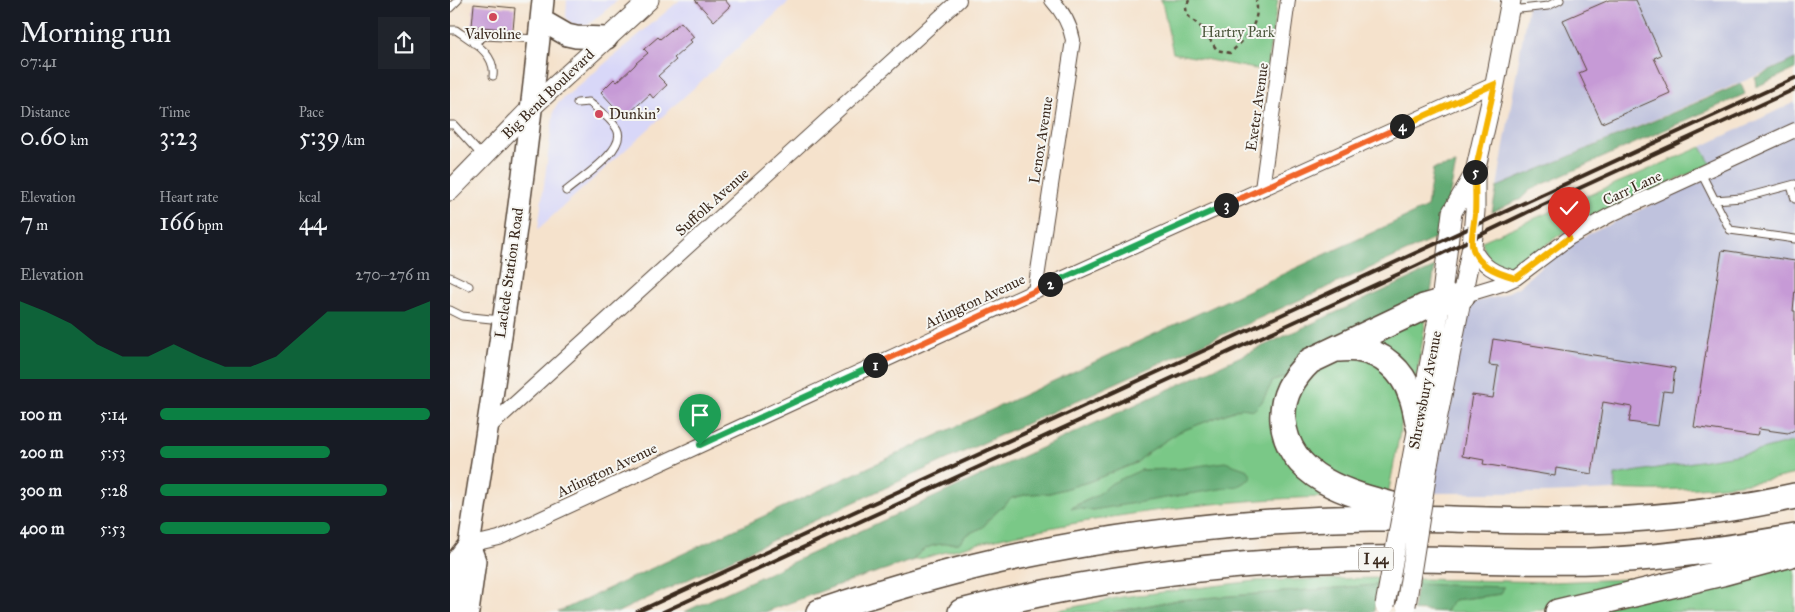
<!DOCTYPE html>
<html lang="en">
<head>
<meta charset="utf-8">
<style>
  :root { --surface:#171b24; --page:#20242c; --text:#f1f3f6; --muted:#9ea1a6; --accent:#0b8043 }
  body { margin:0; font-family:"IM FELL Great Primer",serif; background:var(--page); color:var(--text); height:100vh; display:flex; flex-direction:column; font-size:19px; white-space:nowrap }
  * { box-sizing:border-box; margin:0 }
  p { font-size:16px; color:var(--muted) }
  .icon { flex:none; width:28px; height:28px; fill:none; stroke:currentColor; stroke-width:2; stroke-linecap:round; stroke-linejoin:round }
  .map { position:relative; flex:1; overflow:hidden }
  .sheet { display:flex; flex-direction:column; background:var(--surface); width:450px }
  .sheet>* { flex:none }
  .pin { position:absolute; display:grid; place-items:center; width:42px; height:42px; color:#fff; margin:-51px -21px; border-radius:50% 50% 50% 0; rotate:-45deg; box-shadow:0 0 5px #0007 }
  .pin .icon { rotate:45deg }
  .km { position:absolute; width:25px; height:25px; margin:-12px; border-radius:50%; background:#222; color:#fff; font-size:14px; line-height:25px; text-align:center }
  .round { display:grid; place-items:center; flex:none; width:52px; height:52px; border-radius:0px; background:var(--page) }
  .headline { display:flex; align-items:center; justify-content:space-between; height:85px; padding:0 20px }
  h1 { font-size:28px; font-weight:600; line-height:38px }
  .stats { display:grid; grid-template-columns:repeat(3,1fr); gap:8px; height:85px; padding:5px 20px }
  .stats div { display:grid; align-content:center }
  .stats b { font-size:25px; font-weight:600 }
  .stats small { font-size:14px; font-weight:400 }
  .stats p { font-size:14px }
  .chart { height:140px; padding:10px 20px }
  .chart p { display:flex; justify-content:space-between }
  .chart svg { width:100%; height:90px; margin-top:5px; fill:var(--accent); opacity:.7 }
  ul { padding:0 20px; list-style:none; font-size:16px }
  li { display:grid; grid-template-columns:80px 60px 1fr; align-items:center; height:38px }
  li i { height:12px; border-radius:6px; background:var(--accent) }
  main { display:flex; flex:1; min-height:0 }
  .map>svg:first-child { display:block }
</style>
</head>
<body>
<main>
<section class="sheet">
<div class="headline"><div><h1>Morning run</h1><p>07:41</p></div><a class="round"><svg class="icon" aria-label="share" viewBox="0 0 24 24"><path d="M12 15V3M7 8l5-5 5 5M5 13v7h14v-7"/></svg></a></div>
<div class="stats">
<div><p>Distance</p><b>0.60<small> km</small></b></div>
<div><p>Time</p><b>3:23</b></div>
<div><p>Pace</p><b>5:39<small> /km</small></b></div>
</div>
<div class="stats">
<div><p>Elevation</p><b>7<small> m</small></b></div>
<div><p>Heart rate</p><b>166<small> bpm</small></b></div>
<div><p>kcal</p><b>44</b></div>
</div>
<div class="chart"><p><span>Elevation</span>270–276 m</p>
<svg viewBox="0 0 160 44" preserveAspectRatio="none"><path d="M0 44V6L10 11L20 17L30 27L40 33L50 33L60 27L70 33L80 38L90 38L100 33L110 22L120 11L130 11L140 11L150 11L160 6V44z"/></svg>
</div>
<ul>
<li><b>100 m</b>5:14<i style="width:100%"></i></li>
<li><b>200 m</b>5:53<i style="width:63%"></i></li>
<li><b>300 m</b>5:28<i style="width:84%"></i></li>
<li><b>400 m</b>5:53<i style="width:63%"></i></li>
</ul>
</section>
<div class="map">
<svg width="1345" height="612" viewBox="0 0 1345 612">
  <rect width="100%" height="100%" fill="#f6f6f2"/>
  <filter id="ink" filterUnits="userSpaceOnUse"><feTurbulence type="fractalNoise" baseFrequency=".02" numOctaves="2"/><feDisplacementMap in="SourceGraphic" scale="10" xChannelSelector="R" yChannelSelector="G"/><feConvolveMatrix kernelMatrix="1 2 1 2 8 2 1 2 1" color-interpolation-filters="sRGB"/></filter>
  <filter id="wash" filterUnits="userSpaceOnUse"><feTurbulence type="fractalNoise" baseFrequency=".0096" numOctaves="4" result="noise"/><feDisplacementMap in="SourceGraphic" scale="20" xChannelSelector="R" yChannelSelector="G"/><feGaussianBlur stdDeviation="1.12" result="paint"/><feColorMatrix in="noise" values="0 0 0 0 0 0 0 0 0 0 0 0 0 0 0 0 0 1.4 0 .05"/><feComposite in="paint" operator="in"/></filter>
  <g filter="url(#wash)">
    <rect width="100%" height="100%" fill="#f5e2cc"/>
    <path fill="#d8d7f8" d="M117 0H168L138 25 129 26 121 23 116 17Z
      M230 0H341L88 229 104 110 108 103Z"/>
    <path fill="#bfc2dd" d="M1079 0H1345V59L1047 187Z
      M1345 102V441L1304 452 1165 476V490L1094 493H982L994 418 1017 311 1024 302 1051 296 1070 286 1088 269 1124 241 1266 174 1251 147Z"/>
    <path fill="#7ac887" stroke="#5a7952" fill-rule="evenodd" d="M710 0H828L816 71 723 53 712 2Z
      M1251 147 1261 164 1124 226C1114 232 1104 238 1095 246 1086 253 1078 264 1067 267 1048 274 1035 258 1032 241Z
      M977 313 965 386 919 345Z
      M898 354 933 364 955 405 938 495 889 483 846 442 843 401 862 370Z
      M837 377 827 398 879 497C775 499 671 513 569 534 533 541 498 552 462 561 476 543 489 544 509 543L516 535 533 527 539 519 562 498 579 494 600 493 638 482 686 463 700 451 729 432 791 408 811 403 823 381ZM727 469 688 501 643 510 622 507 646 496 691 470Z
      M1345 441V474C1301 485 1256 488 1211 490 1195 491 1182 489 1165 490V475L1304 452Z
      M1345 563V612H1130Z
      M928 578 927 585 728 600 663 612H600L672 597 805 581Z
      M1203 578 1204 583 1080 612H995L1004 600 1051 594 967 584 968 579 1101 582Z"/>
    <path fill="#63ac74" stroke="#4f6b49" d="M1345 59V69L1306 87 1305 78Z
      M1291 84 1295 94 1080 190 1071 199 1042 212 1047 187Z
      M1006 164 991 236 480 467 168 612H108L977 207 983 169Z
      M985 267 980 299 837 377 823 381 811 403 804 410 791 408 729 432 700 451 686 463 638 482 600 493 579 494 562 498 539 519 533 527 516 535 509 543C489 544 476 543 462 561L396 582 315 612H234Z
      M775 462 798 470 802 478 788 486 643 510 621 508 646 496 662 483 691 470 727 469Z
      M967 584 1054 587 1051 594 1004 600 995 612 963 610Z
      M927 585 924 612H663L728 600Z"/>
    <g id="blocks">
      <path fill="#c69ad6" d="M245 0H275L280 6 264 21Z
        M1159 0H1186L1211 55 1204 58 1220 93 1152 123 1129 73 1136 70 1113 20Z
        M24 4 65 8 63 30 22 26Z
        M231 22 244 37 240 40 242 42 224 58 226 60 208 76 217 85 203 98 200 94 177 115 174 112 171 114 151 92 164 79 167 82 185 65 186 63 198 53 194 49 208 37 210 39Z
        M1272 250 1345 261V289L1343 311H1345V430L1338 433 1309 429 1307 436 1244 427Z
        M1043 339 1225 368 1222 392 1213 391 1208 426 1179 422 1182 407 1153 402 1142 474 1106 468 1105 476 1033 464 1034 460 1012 456 1022 395 1043 398 1048 366 1039 365Z"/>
    </g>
  </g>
  <g filter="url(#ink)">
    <use href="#blocks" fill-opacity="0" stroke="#574638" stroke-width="1"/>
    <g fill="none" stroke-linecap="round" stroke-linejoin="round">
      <defs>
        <path id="service" d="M0 8 8 0
          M1060 10 1098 6 1110 0
          M0 30H6C23 42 46 54 43 76
          M23 43 35 36 86 39
          M0 125H4L33 157
          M1251 173 1280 230 1345 239
          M1341 186 1345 199
          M116 191C130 179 178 149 167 129 160 117 148 110 139 102L127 103
          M1264 200 1292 198 1345 184
          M0 277 19 286
          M0 310 12 316 51 320"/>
        <path id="minor" d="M812 189 838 0
          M1022 246C1033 267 1044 273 1066 278
          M585 291 623 40C620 24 613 12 602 0
          M1012 296 1055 283 1066 278 1119 238 1160 215 1345 130
          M37 429 509 0
          M19 545 49 538 585 291 1045 84"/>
        <path id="secondary" d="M0 191 82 107 199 0
          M961 464 991 302 1002 212 1025 173
          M978 465 1022 246 1025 211V172L1045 84 1061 0"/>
        <path id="primary" d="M91 20 117 35 126 37 157 38
          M0 610 8 559 19 545C48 364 75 182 93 0
          M18 612 25 561 19 545"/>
        <path id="motorway" d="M887 349C893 349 900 348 907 349 932 352 953 371 961 395 965 404 966 415 969 426
          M958 509C908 496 839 483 833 421 831 396 843 377 860 361L974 307 1012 296
          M369 612C435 590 502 570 570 556 685 532 803 520 920 518 981 517 1042 521 1104 521 1185 522 1266 513 1345 496
          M511 612C639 579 771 562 903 559 982 557 1061 563 1140 561 1209 559 1277 549 1345 537
          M1108 612 1272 573 1345 553"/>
      </defs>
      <use href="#service" stroke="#574638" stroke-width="9"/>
      <use href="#minor" stroke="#574638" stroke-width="16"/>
      <use href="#secondary" stroke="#574638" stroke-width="21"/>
      <use href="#primary" stroke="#574638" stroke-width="24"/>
      <use href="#motorway" stroke="#574638" stroke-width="28"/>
      <path stroke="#574638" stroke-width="2.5" stroke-dasharray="4 4" stroke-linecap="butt" d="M739 0 736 8 737 15 752 28 767 50 780 53C796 39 811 22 806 0"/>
      <use href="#service" stroke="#fff" stroke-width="7"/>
      <use href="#minor" stroke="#fff" stroke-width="14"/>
      <use href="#secondary" stroke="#fff" stroke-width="19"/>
      <use href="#primary" stroke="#fff" stroke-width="21"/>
      <use href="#motorway" stroke="#fff" stroke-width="25"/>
      <path stroke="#3b2a1e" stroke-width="4" d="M187 612 1345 78
        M213 612 966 266 1084 209 1345 89"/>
      <defs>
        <path id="secondary-bridge" d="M935 605 961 464
          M956 605 978 465"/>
      </defs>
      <use href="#secondary-bridge" stroke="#574638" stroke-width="21" stroke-linecap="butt"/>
      <use href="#secondary-bridge" stroke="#fff" stroke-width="19"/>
    </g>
  </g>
  <g fill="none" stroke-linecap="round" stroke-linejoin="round" filter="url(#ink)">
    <defs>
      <path id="split-1" d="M250 445 425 365"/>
      <path id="split-2" d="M425 365 600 284"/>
      <path id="split-3" d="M600 284 776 205"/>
      <path id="split-4" d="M776 205 952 126"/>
      <path id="split-5" d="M952 126 1045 84 1025 172"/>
      <path id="split-6" d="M1025 172C1025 186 1026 200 1025 214 1024 224 1021 236 1022 245 1025 265 1050 274 1066 278L1119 238"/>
    </defs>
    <use href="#split-1" stroke="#fff" stroke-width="10"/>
    <use href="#split-2" stroke="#fff" stroke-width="10"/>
    <use href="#split-3" stroke="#fff" stroke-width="10"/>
    <use href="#split-4" stroke="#fff" stroke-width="10"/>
    <use href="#split-5" stroke="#fff" stroke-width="10"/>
    <use href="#split-6" stroke="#fff" stroke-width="10"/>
    <use href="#split-1" stroke="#22a559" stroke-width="6"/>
    <use href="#split-2" stroke="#f0652b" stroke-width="6"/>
    <use href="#split-3" stroke="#22a559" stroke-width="6"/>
    <use href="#split-4" stroke="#f0652b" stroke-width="6"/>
    <use href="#split-5" stroke="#f5b400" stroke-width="6"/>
    <use href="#split-6" stroke="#f5b400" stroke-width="6"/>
  </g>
  <g fill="#d1495b" stroke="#f6f6f2" stroke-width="2">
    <circle cx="43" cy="17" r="5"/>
    <circle cx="149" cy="114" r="5"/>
  </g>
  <g text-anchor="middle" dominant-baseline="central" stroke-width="4" stroke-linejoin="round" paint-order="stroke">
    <rect fill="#f6f6f2" stroke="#73675e" stroke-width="1" x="908.5" y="547.5" width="35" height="23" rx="4"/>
    <g font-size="14" font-weight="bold" fill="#3b2a1e">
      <text x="926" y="559">I 44</text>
    </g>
    <g font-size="15" fill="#4e593e" stroke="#f6f6f2">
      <text x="788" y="32">Hartry Park</text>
    </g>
    <g font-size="15" fill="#3b2a1e" stroke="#f6f6f2">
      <text x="43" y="34">Valvoline</text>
      <text x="159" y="114" text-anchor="start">Dunkin'</text>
    </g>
    <g font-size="15" fill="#3b2a1e" stroke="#f6f6f2">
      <text transform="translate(98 94) rotate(-44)">Big Bend Boulevard</text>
      <text transform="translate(807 107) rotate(-82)">Exeter Avenue</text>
      <text transform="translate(591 140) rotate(-81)">Lenox Avenue</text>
      <text transform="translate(1182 188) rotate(-25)">Carr Lane</text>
      <text transform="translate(262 202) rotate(-42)">Suffolk Avenue</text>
      <text transform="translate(59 273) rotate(-82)">Laclede Station Road</text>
      <text transform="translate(525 301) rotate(-25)">Arlington Avenue</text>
      <text transform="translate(975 390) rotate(-79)">Shrewsbury Avenue</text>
      <text transform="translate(157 470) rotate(-25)">Arlington Avenue</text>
    </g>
  </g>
</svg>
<div class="pin" style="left:250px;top:445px;background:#1e9e55"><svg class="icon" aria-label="arrive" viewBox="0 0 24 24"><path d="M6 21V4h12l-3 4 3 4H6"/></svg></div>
<div class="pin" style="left:1119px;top:238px;background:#d93025"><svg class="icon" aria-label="check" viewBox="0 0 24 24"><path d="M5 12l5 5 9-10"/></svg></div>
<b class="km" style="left:425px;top:365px">1</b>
<b class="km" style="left:600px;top:284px">2</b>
<b class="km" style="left:776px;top:205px">3</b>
<b class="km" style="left:952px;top:126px">4</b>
<b class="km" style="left:1025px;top:172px">5</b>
</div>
</main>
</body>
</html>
